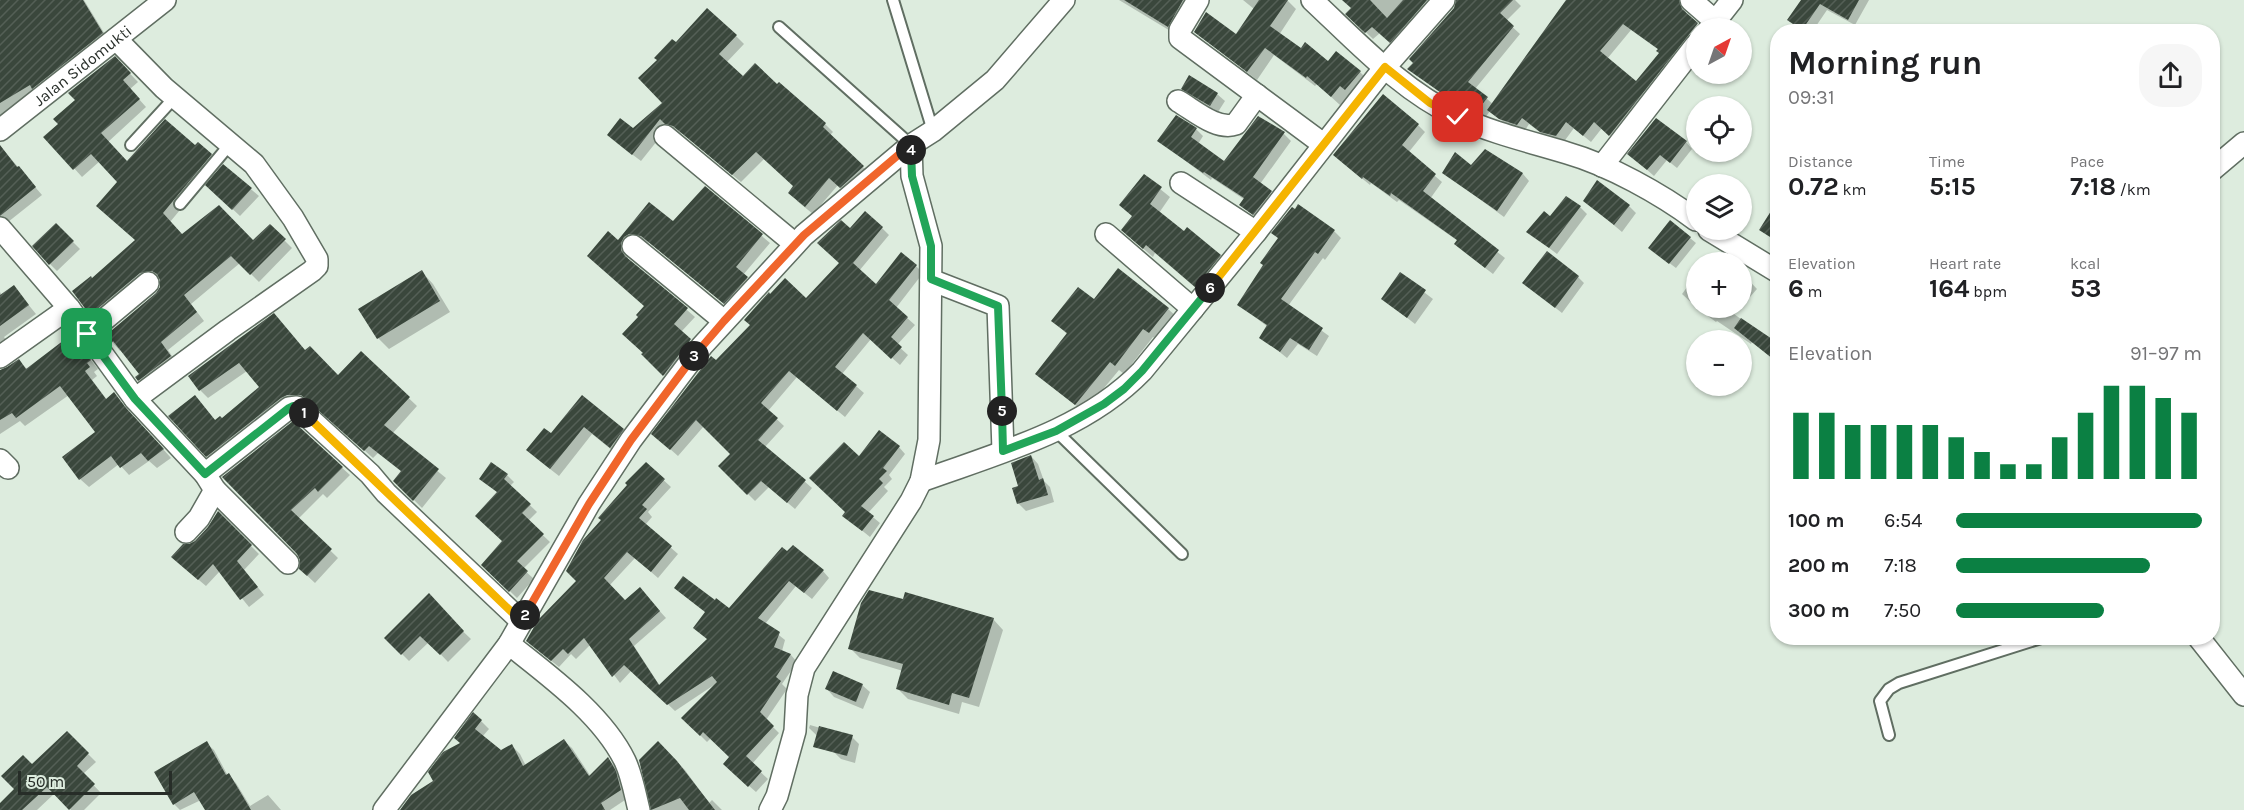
<!DOCTYPE html>
<html lang="en">
<head>
<meta charset="utf-8">
<style>
  :root { --surface:#fff; --page:#f6f6f6; --text:#202124; --muted:#757577; --accent:#0b8043 }
  body { margin:0; font-family:Karla,sans-serif; background:var(--page); color:var(--text); height:100vh; display:flex; flex-direction:column; font-size:22px; white-space:nowrap }
  * { box-sizing:border-box; margin:0 }
  p { font-size:20px; color:var(--muted) }
  .icon { flex:none; width:33px; height:33px; fill:none; stroke:currentColor; stroke-width:2; stroke-linecap:round; stroke-linejoin:round }
  .map { position:relative; flex:1; overflow:hidden }
  .sheet { position:absolute; left:1770px; top:24px; width:450px; height:621px; display:flex; flex-direction:column; background:var(--surface); border-radius:24px; box-shadow:0 2px 4px #0004 }
  .sheet>* { flex:none }
  .needle { width:39px; rotate:40deg }
  .tools { position:absolute; left:1686px; top:18px; display:grid; gap:12px }
  .tools a { display:grid; place-items:center; width:66px; height:66px; border-radius:50%; background:var(--surface); box-shadow:0 2px 4px #0004; font-size:30px }
  .scale { position:absolute; left:18px; bottom:15px; width:154px; box-sizing:border-box; padding-left:6px; border:3px solid #272d28; border-top:0; font-size:16px; line-height:21px; white-space:nowrap; color:#272d28; -webkit-text-stroke:4px #ddecde; paint-order:stroke }
  .pin { position:absolute; display:grid; place-items:center; width:51px; height:51px; color:#fff; margin:-26px; border-radius:12px; box-shadow:0 3px 9px #0006 }
  .km { position:absolute; width:30px; height:30px; margin:-15px; border-radius:50%; background:#222; color:#fff; font-size:16px; line-height:30px; text-align:center }
  .round { display:grid; place-items:center; flex:none; width:63px; height:63px; border-radius:24px; background:var(--page) }
  .overview { display:flex; align-items:center; justify-content:space-between; height:102px; padding:0 18px }
  h1 { font-size:33px; font-weight:700; line-height:45px }
  .figures { display:grid; grid-template-columns:repeat(3,1fr); gap:9px; height:102px; padding:6px 18px }
  .figures div { display:grid; align-content:center }
  .figures b { font-size:26px; font-weight:700 }
  .figures small { font-size:16px; font-weight:400 }
  .figures p { font-size:16px }
  .chart { height:168px; padding:12px 18px }
  .chart p { display:flex; justify-content:space-between }
  .chart svg { width:100%; height:108px; margin-top:6px; stroke:var(--accent); stroke-width:6 }
  ul { padding:0 18px; list-style:none; font-size:20px }
  li { display:grid; grid-template-columns:96px 72px 1fr; align-items:center; height:45px }
  li i { height:15px; border-radius:8px; background:var(--accent) }
  .map>svg:first-child { display:block }
</style>
</head>
<body>
<div class="map">
<svg width="2244" height="810" viewBox="0 0 2244 810">
  <defs>
    <pattern id="building-hatch" width="6" height="6" patternUnits="userSpaceOnUse" patternTransform="scale(1.5)"><rect width="6" height="6" fill="#3a473c"/><path d="M-1 1l2-2M0 6l6-6M5 7l2-2" fill="none" stroke="#545f56"/></pattern>
  </defs>
  <rect width="100%" height="100%" fill="#ddecde"/>
  <path fill="#0003" fill-rule="evenodd" d="M0 0H84L109 41 10 109 13 114 0 121Z
    M1119 0H1198L1177 35Z
    M1243 0H1287L1296 9 1279 35 1301 50 1328 64 1360 72 1369 81 1355 98 1350 94 1340 105 1317 84 1315 86 1274 55 1257 80 1195 32 1237 36 1254 9Z
    M1344 0H1440L1397 48 1380 33 1373 39 1347 14 1353 8Z
    M1457 0H1515L1521 6 1506 21 1520 34 1475 89 1493 104 1568 0H1688L1685 5 1686 13 1701 28H1696V42L1617 142 1602 128 1591 142 1574 128 1563 143 1549 139 1529 124 1524 132 1508 126 1490 111 1485 118 1455 103 1409 69 1455 9ZM1631 30 1659 50 1660 53 1636 83 1607 59Z
    M1803 0H1869L1855 25 1827 10 1812 32H1804L1789 19Z
    M736 36 744 44 726 63 743 78 777 86 825 124 833 132 830 135 871 175 849 195 838 185 813 214 797 201 795 187 764 159 741 182 683 134 674 131 669 126 641 161 617 143 664 103 676 44Z
    M115 58 138 82 130 89 146 107 108 142 127 162 196 147 211 155 219 163 170 222 182 236 253 242 270 226 292 248 259 282 240 263 191 304 204 321 168 350 178 365 147 388 139 380 141 374 121 349 120 351 107 336 158 293 162 281 161 278 149 280 99 322 91 314 93 280 137 241 119 182 100 161 82 177 46 137 60 124 77 100Z
    M1182 89 1217 94 1225 101 1218 112 1190 96Z
    M1258 118 1284 134 1291 141 1260 184 1278 200 1261 221 1241 205 1245 200 1212 178 1211 180 1159 141 1196 129 1203 136 1198 144 1224 163Z
    M1418 125 1425 132 1408 153 1442 182 1430 199 1505 258 1493 274 1463 251 1458 241 1399 200 1397 202 1371 183 1370 185 1342 162Z
    M1686 142 1692 149 1677 168 1667 160 1654 176 1636 160Z
    M0 146 42 195 8 222 0 215Z
    M1485 151 1523 174 1529 181 1504 217 1444 173 1471 167Z
    M224 166 259 196 240 216 207 185Z
    M1144 176 1170 197 1159 213 1184 233 1220 256 1229 265 1204 295 1155 253 1153 257 1132 239 1133 217Z
    M706 188 770 243 743 275 755 286 732 310 650 243 638 241 628 252V259L695 317 681 332 698 348 672 383 644 354 640 317 646 306 597 264 618 242 649 204 673 223Z
    M1585 201 1629 206 1636 213 1622 232Z
    M1778 203V243L1761 230Z
    M1580 207 1587 214 1557 254 1528 232 1550 218Z
    M56 225 80 249 57 271 50 264Z
    M882 228 889 235 859 271 876 286 916 266 923 273 896 308 915 325 897 345 908 355 900 365 871 339 842 374 864 393 845 417 797 377 768 411 784 426 765 447 812 488 795 509 769 487 755 501 720 466 732 454 704 426 678 456 661 441 716 362 806 300 841 263 850 230Z
    M1334 231 1341 238 1325 260 1323 258 1288 306 1329 336 1317 356 1298 344 1287 358 1261 337 1268 327 1239 305Z
    M1690 238 1696 243 1676 268 1656 253Z
    M1724 258 1729 262H1719Z
    M422 272 433 284 450 312 389 349 378 338Z
    M1742 273 1757 289 1742 306Z
    M1400 274 1433 299 1415 324 1383 299Z
    M1696 275V307L1682 294Z
    M1578 277 1584 283 1562 313 1524 283Z
    M14 287 36 314 4 337 11 347 0 357V292L2 296Z
    M1094 301 1168 309 1177 317 1158 341 1153 337 1124 374 1119 370 1084 412 1037 374 1068 335 1053 321Z
    M1697 308H1740L1734 314 1770 340 1774 335 1778 338V362L1752 342 1751 344 1717 321 1716 322Z
    M274 315 306 352 338 377 361 353 417 406 392 434 446 478 422 508 395 481 402 472 378 453 373 458 310 402 289 405 215 464 207 456 195 397 216 421 222 420 261 387 247 371 208 398 200 390Z
    M72 336 98 369 94 372 97 376 92 380 107 400 114 394 171 458 157 468 149 461 129 475 119 464 89 487 80 479 97 432 69 395 25 426 20 421 0 434V371L19 361 27 369Z
    M582 398 630 437 618 455 592 434 559 476 536 458Z
    M293 423 350 475 327 498 323 494 298 519 338 558 315 583 300 569 302 560 298 553 224 477Z
    M899 447 905 454 889 475 892 479 884 487 888 491 868 513 880 523 870 537 844 516 859 458Z
    M1031 456 1038 464 1044 481 1050 487 1054 502 1026 511 1018 503 1020 487Z
    M646 464 671 487 648 512 652 517 645 525 678 554 658 578 635 558 609 586 625 602 646 596 666 618 634 646 660 686 709 640 729 610 782 549 823 571 829 578 812 599 796 586 765 624 785 640 782 651 791 655 797 662 782 684 787 689 766 720 779 733 752 764 768 779 756 792 732 771 731 757 711 738 707 742 683 718 714 685 675 711 632 670 620 683 591 644 576 659 571 654 559 667 534 647 578 581 603 520Z
    M507 475 514 482 510 486 537 512 528 521 550 542 523 569 534 579 517 598 483 565 504 541 498 493 481 479Z
    M218 513 259 554 244 570 264 595 249 607 220 571 206 586 181 565Z
    M904 601 993 619 1003 630 979 707 962 702 959 714 908 699 898 689 903 671 860 658 850 648Z
    M451 620 471 639 448 662 429 642 409 661 386 638Z
    M862 685 870 692 863 709 834 697 827 689Z
    M481 721 489 729 482 737 501 752 512 746 520 754 526 766 564 741 572 748 591 777 608 759 616 767 623 781 628 798 610 810H402L435 782Z
    M810 725 852 737 859 744 855 763 841 759 809 728Z
    M67 733 96 762 83 774 101 793 84 810H71L55 793 37 810H0V805L16 789 32 766Z
    M206 743 214 750 228 776 236 783 250 806 268 795 281 810H206L201 800 180 810 174 804Z
    M658 743 685 770 709 803 712 800 722 810H652Z"/>
  <path fill="url(#building-hatch)" fill-rule="evenodd" d="M0 0H83L103 33 32 89 30 85 0 103Z
    M1124 0H1183L1168 27Z
    M1259 0H1288L1270 26 1301 48 1305 42 1328 61 1336 51 1361 71 1345 90 1340 86 1331 97 1307 76 1306 78 1265 48 1247 72 1194 32 1206 12 1236 34Z
    M1342 0H1370L1387 18 1403 0H1427L1390 43 1372 27 1365 33 1345 14 1351 8Z
    M1456 0H1513L1500 13 1514 26 1468 82 1488 97 1477 111 1447 97 1407 69 1413 63 1409 59 1454 8Z
    M1566 0H1679L1682 9 1698 23 1609 136 1594 122 1583 136 1566 122 1556 136 1540 132 1522 118 1517 125 1499 119 1487 110ZM1623 24 1658 49 1656 51 1659 53 1636 81 1600 51Z
    M1801 0H1859L1848 20 1820 4 1802 30 1787 20Z
    M707 8 737 35 719 54 743 76 755 63 777 84 779 82 826 123 823 127 864 166 840 188 829 178 805 207 788 193 793 186 756 152 732 175 673 126 665 124 660 119 632 155 607 135 620 118 633 128 662 103 638 78 657 60 654 58 672 39 676 42Z
    M115 56 131 73 123 80 140 99 101 133 127 161 165 119 195 145 198 142 212 154 163 213 182 234 219 205 253 240 270 224 286 239 250 275 231 256 184 295 197 312 161 342 171 356 138 381 135 377 139 374 113 341 111 344 105 336 156 293 160 287V280L157 274 152 271 140 273 90 315 72 291 91 276 92 278 135 240 96 206 117 182 91 154 73 170 43 137 58 124 53 119 75 100 68 93Z
    M1189 75 1218 93 1210 106 1181 89Z
    M1383 94 1419 124 1402 145 1436 174 1423 191 1499 250 1485 268 1454 244 1457 240 1391 193 1390 196 1363 177 1362 179 1333 155Z
    M1176 115 1197 128 1191 137 1224 161 1258 116 1285 132 1253 177 1272 191 1253 215 1239 205 1244 198 1204 172 1203 173 1157 141Z
    M1656 118 1687 141 1670 163 1660 155 1647 170 1627 154Z
    M0 145 17 167 19 166 36 187 0 216Z
    M1485 149 1523 173 1497 211 1442 173 1455 152 1471 165Z
    M223 164 252 188 232 210 205 185Z
    M1144 174 1162 187 1150 204 1184 231 1187 227 1221 255 1195 287 1146 245 1143 249 1121 230 1132 216 1119 205Z
    M1597 180 1630 205 1614 225 1583 201Z
    M705 186 763 234 736 267 748 277 724 304 641 236 629 234 624 237 621 243V250L625 256 688 308 674 324 691 339 663 376 641 354 643 353 622 334 638 317 636 315 644 306 587 256 608 231 618 240 649 202 673 221Z
    M1566 196 1581 206 1549 248 1526 232 1544 211 1550 216Z
    M1778 200V242L1759 230Z
    M1298 204 1335 230 1318 254 1315 252 1281 299 1323 328 1309 350 1290 338 1280 352 1259 338 1267 325 1237 305 1263 265 1260 263 1278 238 1271 233 1292 207 1295 209Z
    M865 211 883 227 853 263 876 284 901 252 917 265 889 300 908 317 891 337 902 347 891 359 863 333 835 367 857 385 837 411 789 371 761 403 778 418 758 440 806 480 787 503 761 481 747 495 718 466 730 454 696 420 670 450 651 434 711 356 716 360 750 325 744 320 769 292 770 294 785 278 806 298 839 263 817 243 841 220 850 228Z
    M1670 220 1691 237 1669 264 1648 248Z
    M56 223 74 241 49 265 32 246Z
    M1547 251 1579 276 1555 308 1522 283Z
    M1118 268 1169 308 1149 333 1143 329 1115 366 1110 362 1075 405 1035 374 1067 333 1051 321 1078 287 1094 299Z
    M422 270 440 301 377 339 358 309Z
    M1400 272 1426 290 1407 318 1381 299Z
    M14 285 29 305 0 326V295Z
    M274 313 305 350 310 346 338 375 361 351 410 397 384 425 439 469 413 501 393 481 401 471 369 446 364 451 301 395H287L281 398 206 457 168 416 195 395 215 420 220 416 222 418 259 387 239 363 199 391 188 376Z
    M1741 318 1778 343V363L1734 328Z
    M72 334 91 360 87 363 90 367 85 371 106 399 114 392 126 408 164 449 148 461 141 453 120 468 111 456 79 480 62 457 95 432 60 386 16 418 12 413 0 420V370L7 367 19 359 26 369Z
    M582 395 624 429 610 448 584 427 550 469 526 450 544 428 551 433Z
    M293 421 343 467 318 492 315 488 291 510 332 549 307 576 299 569 300 560 297 554 222 477Z
    M879 430 900 446 883 468 887 471 879 479 883 483 861 506 874 516 862 531 842 516 845 512 809 478 844 442 859 456Z
    M1031 455 1039 480 1043 478 1048 495 1017 504 1012 488 1018 486 1011 463Z
    M491 462 508 474 504 479 531 504 522 513 544 534 517 561 528 571 509 592 481 565 502 541 475 516 497 492 479 479Z
    M646 462 665 479 642 505 647 509 639 518 672 546 651 572 627 552 604 578 625 600 640 587 660 611 629 639 659 685 707 639 693 628 705 612 674 588 683 576 715 600 716 598 729 608 782 547 787 551 793 545 824 570 804 593 789 581 758 618 780 632 774 647 791 654 776 677 781 681 760 712 774 726 746 756 762 771 748 787 723 764 729 757 703 732 700 736 681 718 717 682 712 676 667 705 624 665 612 677 584 638 568 654 563 649 551 661 526 641 538 620 576 581 566 571 583 540 601 520 598 518 627 485 625 483Z
    M218 511 252 545 237 561 258 587 240 600 213 564 198 580 171 557 183 544H189L195 541 208 527Z
    M869 590 903 599 905 592 994 618 969 698 952 693 949 705 896 689 903 664 848 649 861 603Z
    M429 593 464 631 440 655 420 636 401 655 384 638Z
    M833 671 863 684 856 702 825 689Z
    M473 712 482 720 475 729 501 750 512 744 523 766 564 739 589 776 608 757 616 771 621 790 601 803 605 810H400L411 795 433 781 428 772 443 752 460 743 454 738Z
    M819 726 853 735 847 756 813 747Z
    M67 731 89 753 77 766 95 784 69 810 47 787 22 810H0V803L14 789 1 776 23 755 32 764Z
    M207 741 226 775 229 773 251 810H205L194 792 173 805 154 772Z
    M658 741 677 761 715 810H689L680 798 651 810 639 760Z"/>
  <g fill="none" stroke-linecap="round" stroke-linejoin="round">
    <defs>
      <path id="service" d="M893 0 933 131
        M779 27 911 145
        M131 145 175 97
        M180 204 231 143
        M1056 431 1182 554
        M1889 735 1880 701 1889 689 1899 683 2041 638"/>
      <g id="minor">
        <path d="M1198 0 1180 30V38L1323 144"/>
        <path d="M1312 0C1357 42 1402 91 1458 117 1492 133 1531 142 1567 153 1609 165 1661 194 1696 220"/>
        <path d="M1691 0 1715 21"/>
        <path d="M1710 28 1732 0"/>
        <path d="M116 39 164 88 254 164 293 218 317 259V266L312 271 228 330 135 399"/>
        <path d="M1178 101C1194 110 1217 131 1236 124L1257 95"/>
        <path id="s1" d="M0 130 165 0"/>
        <path d="M665 136 795 244"/>
        <path d="M1602 166 1696 45"/>
        <path d="M2212 170 2244 143"/>
        <path d="M1181 183 1256 232"/>
        <path d="M0 228 69 308 135 399 205 474 215 490 288 563"/>
        <path d="M1709 230 1778 272"/>
        <path d="M1106 234 1193 309"/>
        <path d="M633 246 724 321"/>
        <path d="M931 280 998 306 1003 451"/>
        <path d="M87 334 148 283"/>
        <path d="M0 357 69 308"/>
        <path d="M0 460 8 468"/>
        <path d="M205 474 289 408 297 407 370 474 386 493 521 621"/>
        <path d="M921 481C998 453 1084 431 1142 371L1256 232 1385 67 1444 0"/>
        <path d="M186 532 199 518 215 490"/>
        <path d="M2199 638 2244 695"/>
        <path d="M509 644C549 676 602 714 625 761 632 776 635 794 639 810"/>
        <path d="M384 810 509 644 589 504 631 440 702 346 804 235 911 145 933 131 995 80 1064 0"/>
        <path d="M770 810 777 796 795 731 797 695 804 668 911 501 921 481 929 440 931 246 912 176 911 145"/>
      </g>
    </defs>
    <use href="#service" stroke="#606e62" stroke-width="14"/>
    <use href="#minor" stroke="#606e62" stroke-width="24"/>
    <use href="#service" stroke="#fff" stroke-width="10"/>
    <use href="#minor" stroke="#fff" stroke-width="21"/>
  </g>
  <g fill="none" stroke-linecap="round" stroke-linejoin="round">
    <defs>
      <path id="split-1" d="M87 334 135 399 205 474 289 408 293 406 304 413"/>
      <path id="split-2" d="M304 413 521 621 525 615"/>
      <path id="split-3" d="M525 615 589 504 631 440 694 356"/>
      <path id="split-4" d="M694 356 724 321 804 235 910 145 911 150"/>
      <path id="split-5" d="M911 150 912 176 931 246V279L998 306 1002 411"/>
      <path id="split-6" d="M1002 411 1003 451 1056 431 1104 404 1124 389 1142 371 1210 288"/>
      <path id="split-7" d="M1210 288 1385 67 1430 103 1458 117"/>
    </defs>
    <use href="#split-1" stroke="#fff" stroke-width="12"/>
    <use href="#split-2" stroke="#fff" stroke-width="12"/>
    <use href="#split-3" stroke="#fff" stroke-width="12"/>
    <use href="#split-4" stroke="#fff" stroke-width="12"/>
    <use href="#split-5" stroke="#fff" stroke-width="12"/>
    <use href="#split-6" stroke="#fff" stroke-width="12"/>
    <use href="#split-7" stroke="#fff" stroke-width="12"/>
    <use href="#split-1" stroke="#22a559" stroke-width="8"/>
    <use href="#split-2" stroke="#f5b400" stroke-width="8"/>
    <use href="#split-3" stroke="#f0652b" stroke-width="8"/>
    <use href="#split-4" stroke="#f0652b" stroke-width="8"/>
    <use href="#split-5" stroke="#22a559" stroke-width="8"/>
    <use href="#split-6" stroke="#22a559" stroke-width="8"/>
    <use href="#split-7" stroke="#f5b400" stroke-width="8"/>
  </g>
  <g text-anchor="middle" dominant-baseline="central" stroke-width="6" stroke-linejoin="round" paint-order="stroke">
    <g font-size="16" fill="#272d28" stroke="#ddecde">
      <text stroke="none"><textPath href="#s1" startOffset="105">Jalan Sidomukti</textPath></text>
    </g>
  </g>
</svg>
<div class="tools">
<a><svg class="needle" viewBox="-14 -14 28 28"><path d="M0-13l5 13h-10z" fill="#e53935"/><path d="M0 13l5-13h-10z" fill="#757577"/></svg></a>
<a><svg class="icon" aria-label="locate" viewBox="0 0 24 24"><circle cx="12" cy="12" r="6"/><path d="M12 2v4M12 18v4M2 12h4M18 12h4"/></svg></a>
<a><svg class="icon" aria-label="layers" viewBox="0 0 24 24"><path d="M12 4l9 5-9 5-9-5zM3 14l9 5 9-5"/></svg></a>
<a>+</a>
<a>−</a>
</div>
<div class="scale">50 m</div>
<div class="pin" style="left:87px;top:334px;background:#1e9e55"><svg class="icon" aria-label="arrive" viewBox="0 0 24 24"><path d="M6 21V4h12l-3 4 3 4H6"/></svg></div>
<div class="pin" style="left:1458px;top:117px;background:#d93025"><svg class="icon" aria-label="check" viewBox="0 0 24 24"><path d="M5 12l5 5 9-10"/></svg></div>
<b class="km" style="left:304px;top:413px">1</b>
<b class="km" style="left:525px;top:615px">2</b>
<b class="km" style="left:694px;top:356px">3</b>
<b class="km" style="left:911px;top:150px">4</b>
<b class="km" style="left:1002px;top:411px">5</b>
<b class="km" style="left:1210px;top:288px">6</b>
<section class="sheet">
<div class="overview"><div><h1>Morning run</h1><p>09:31</p></div><a class="round"><svg class="icon" aria-label="share" viewBox="0 0 24 24"><path d="M12 15V3M7 8l5-5 5 5M5 13v7h14v-7"/></svg></a></div>
<div class="figures">
<div><p>Distance</p><b>0.72<small> km</small></b></div>
<div><p>Time</p><b>5:15</b></div>
<div><p>Pace</p><b>7:18<small> /km</small></b></div>
</div>
<div class="figures">
<div><p>Elevation</p><b>6<small> m</small></b></div>
<div><p>Heart rate</p><b>164<small> bpm</small></b></div>
<div><p>kcal</p><b>53</b></div>
</div>
<div class="chart"><p><span>Elevation</span>91–97 m</p>
<svg viewBox="0 0 160 44" preserveAspectRatio="none"><path d="M5 44V17M15 44V17M25 44V22M35 44V22M45 44V22M55 44V22M65 44V27M75 44V33M85 44V38M95 44V38M105 44V27M115 44V17M125 44V6M135 44V6M145 44V11M155 44V17"/></svg>
</div>
<ul>
<li><b>100 m</b>6:54<i style="width:100%"></i></li>
<li><b>200 m</b>7:18<i style="width:79%"></i></li>
<li><b>300 m</b>7:50<i style="width:60%"></i></li>
</ul>
</section>
</div>
</body>
</html>
